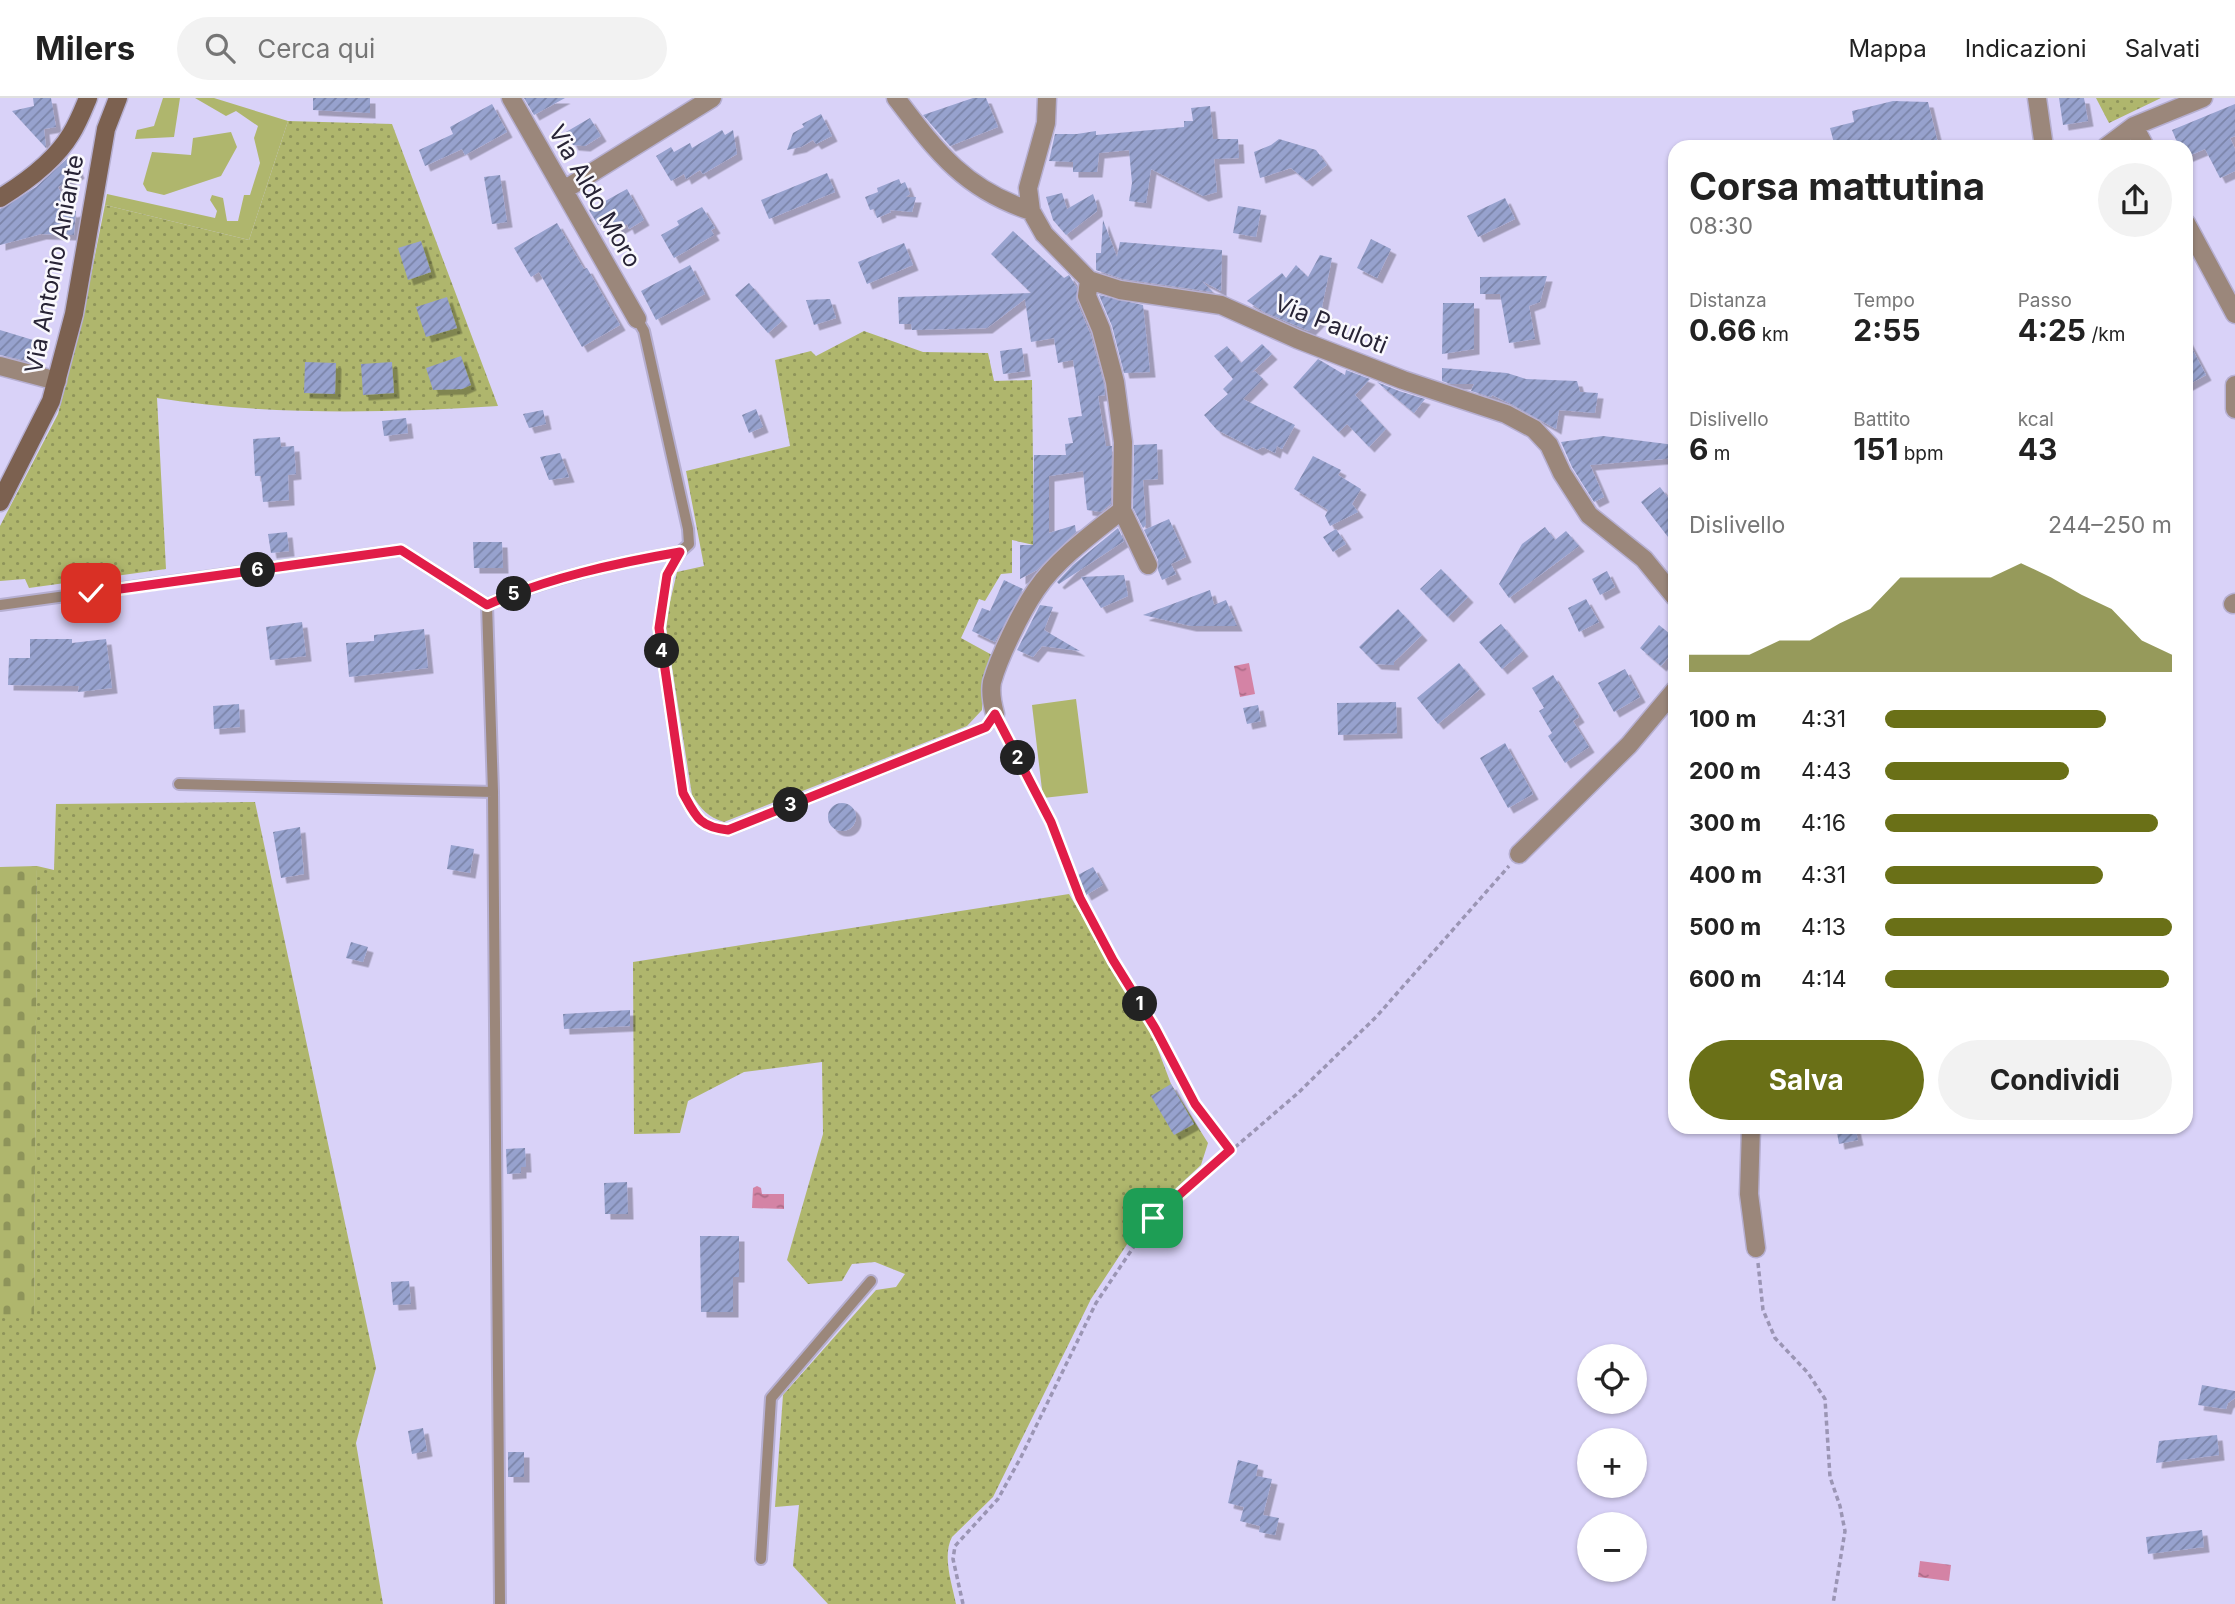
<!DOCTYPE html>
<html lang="it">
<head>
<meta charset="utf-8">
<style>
  :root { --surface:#fff; --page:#f2f2f2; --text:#222; --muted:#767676; --line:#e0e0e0; --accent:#6a7017 }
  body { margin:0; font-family:Inter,sans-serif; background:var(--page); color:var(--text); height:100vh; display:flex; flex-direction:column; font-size:26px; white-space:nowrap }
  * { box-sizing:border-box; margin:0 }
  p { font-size:23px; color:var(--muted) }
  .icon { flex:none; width:38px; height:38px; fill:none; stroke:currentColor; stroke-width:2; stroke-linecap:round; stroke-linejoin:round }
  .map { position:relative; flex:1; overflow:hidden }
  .side { position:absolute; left:1668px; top:42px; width:525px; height:994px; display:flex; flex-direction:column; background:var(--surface); border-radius:21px; box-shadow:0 2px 5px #0004 }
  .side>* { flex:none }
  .fabs { position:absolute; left:1577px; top:1246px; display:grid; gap:14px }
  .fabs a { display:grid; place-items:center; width:70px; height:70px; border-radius:50%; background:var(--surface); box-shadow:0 2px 5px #0004; font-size:35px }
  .pin { position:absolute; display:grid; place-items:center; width:60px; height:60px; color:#fff; margin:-30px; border-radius:14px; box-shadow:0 4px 10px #0006 }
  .km { position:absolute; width:35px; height:35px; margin:-18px; border-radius:50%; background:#222; color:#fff; font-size:19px; line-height:35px; text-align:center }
  .round { display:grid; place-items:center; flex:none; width:74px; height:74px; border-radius:37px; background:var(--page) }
  .summary { display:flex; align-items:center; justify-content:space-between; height:119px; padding:0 21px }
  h1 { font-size:38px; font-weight:700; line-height:52px }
  .figures { display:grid; grid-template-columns:repeat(3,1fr); gap:10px; height:119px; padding:7px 21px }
  .figures div { display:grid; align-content:center }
  .figures b { font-size:30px; font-weight:700 }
  .figures small { font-size:19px; font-weight:400 }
  .figures p { font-size:19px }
  .chart { height:196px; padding:14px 21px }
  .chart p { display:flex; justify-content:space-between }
  .chart svg { width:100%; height:126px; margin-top:7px; fill:var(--accent); opacity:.7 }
  .primary-button { display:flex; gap:14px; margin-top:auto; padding:14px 21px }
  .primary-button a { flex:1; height:80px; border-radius:42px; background:var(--accent); color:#fff; font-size:28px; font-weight:700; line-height:80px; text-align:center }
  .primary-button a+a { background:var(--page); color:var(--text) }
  ul { padding:0 21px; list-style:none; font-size:23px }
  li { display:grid; grid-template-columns:112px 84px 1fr; align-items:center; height:52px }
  li i { height:18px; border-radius:9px; background:var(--accent) }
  header { display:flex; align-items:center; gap:42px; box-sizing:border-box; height:98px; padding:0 35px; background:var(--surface); border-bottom:2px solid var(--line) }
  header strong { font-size:33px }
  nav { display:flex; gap:38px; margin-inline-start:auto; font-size:24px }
  .search { width:490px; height:63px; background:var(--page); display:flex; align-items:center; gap:18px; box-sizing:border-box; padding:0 24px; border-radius:38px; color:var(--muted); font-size:26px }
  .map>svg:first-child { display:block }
</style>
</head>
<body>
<header>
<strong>Milers</strong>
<div class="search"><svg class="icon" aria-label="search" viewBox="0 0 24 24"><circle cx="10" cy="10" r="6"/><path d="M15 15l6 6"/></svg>Cerca qui</div>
<nav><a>Mappa</a><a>Indicazioni</a><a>Salvati</a></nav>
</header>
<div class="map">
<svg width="2235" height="1506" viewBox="0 0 2235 1506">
  <defs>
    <pattern id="grass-dots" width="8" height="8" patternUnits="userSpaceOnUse" patternTransform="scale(1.75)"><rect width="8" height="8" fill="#afb66d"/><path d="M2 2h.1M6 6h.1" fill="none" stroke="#8e945a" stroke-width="1.8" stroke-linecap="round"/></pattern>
    <pattern id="cemetery-stones" width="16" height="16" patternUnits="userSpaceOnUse" patternTransform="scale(1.75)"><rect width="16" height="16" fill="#afb66d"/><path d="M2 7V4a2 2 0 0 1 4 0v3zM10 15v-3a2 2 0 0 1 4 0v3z" fill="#8e945a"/></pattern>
    <pattern id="water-ripples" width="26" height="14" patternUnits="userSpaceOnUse" patternTransform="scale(1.75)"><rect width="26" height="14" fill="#d483a5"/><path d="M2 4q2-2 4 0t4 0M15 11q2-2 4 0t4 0" fill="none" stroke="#ac6b87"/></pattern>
    <pattern id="building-hatch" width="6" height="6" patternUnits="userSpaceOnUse" patternTransform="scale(1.75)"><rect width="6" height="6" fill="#97a2ce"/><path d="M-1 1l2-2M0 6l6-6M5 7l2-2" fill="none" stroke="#7b84a8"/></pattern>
    <filter id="shadow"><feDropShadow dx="5.5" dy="5.5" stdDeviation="0" flood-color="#0004"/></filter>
  </defs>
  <rect width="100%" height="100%" fill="#d9d2f8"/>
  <path fill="url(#grass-dots)" d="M2096 0H2161L2109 25Z
    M288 23 392 26 498 308C385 315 269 318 157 300L166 471 29 490 25 481 0 483V428L58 316 81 227 105 107 249 142Z
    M864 233 923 254 988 255 994 283 1032 282 1034 447 1012 442V475L1001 476 985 503 979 501 961 540 992 557 983 584 982 612 967 628 724 724C708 719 701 711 692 697L666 531 667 517 677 474 704 468 686 373 790 348 775 262 811 253 816 258Z
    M255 704 376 1270 356 1345 383 1506H0V1218L34 1217 37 768 54 772 56 706Z
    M1069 796 1151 933 1171 986 1208 1045 1201 1067 1145 1119 1091 1201 993 1399 952 1439C942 1458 952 1486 956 1506H828L793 1468 799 1407 775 1409 783 1297 876 1192 896 1189 905 1176 875 1164 852 1166 842 1183 808 1186 787 1162 823 1036 822 964 744 974 688 1003 680 1035 634 1036 633 864Z"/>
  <path fill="url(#cemetery-stones)" d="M37 768 34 1218H0V769Z"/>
  <path fill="#afb66d" d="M163 0H180L174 39 135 41 137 32 154 28Z
    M195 0H214L288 23 249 142 105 107 107 96 215 120 217 113 210 102 212 97 223 100 227 123H238L244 97H250L260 65 254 40 258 28 236 13 226 18Z
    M231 34 237 49 221 78 164 97 147 93 143 86 152 54 191 57 193 40Z
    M1076 601 1088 695 1043 700 1032 607Z"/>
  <path fill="url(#water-ripples)" d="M1249 565 1255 596 1240 599 1234 568Z
    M757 1088 761 1090 762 1096H784V1111L752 1110 753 1090Z
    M1920 1463 1951 1467 1949 1483 1918 1479Z"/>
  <path fill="url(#building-hatch)" filter="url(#shadow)" d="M33 0H51L56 29 44 31 46 50 12 13 34 8Z
    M313 0H370V15L313 12Z
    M524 0H565L534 17Z
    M973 0H986L998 29 950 48 923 17Z
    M2059 0H2084L2088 23 2063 27Z
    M1893 3 1928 4 1939 49H1904L1902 42 1878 49H1835L1830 30 1854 24 1852 13Z
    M492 6 507 34 465 57 462 51 425 68 419 52 453 36 450 29Z
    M2235 6V38L2230 40 2235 51V73L2220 80 2205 51 2186 59V49H2179L2172 32Z
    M1210 8 1213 41H1238L1239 60 1214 61 1217 94 1203 98 1151 71 1146 105 1129 103 1132 85 1129 52 1099 55 1097 74H1073V64L1049 63 1055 36H1077L1096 33V37L1184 29V23H1193L1191 10Z
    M821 16 832 38 816 46 813 42 801 49 787 52 793 35 804 29 802 26Z
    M590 20 601 38 585 48 573 47 566 34Z
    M722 32 725 37 733 32 737 56 703 76 700 72 686 81 684 76 671 83 656 58 671 49 674 54 690 45 692 50Z
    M1279 41 1316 52 1327 67 1307 83 1291 70 1260 80 1254 54 1271 47Z
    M71 57 79 75 58 89 71 114 76 113 74 137 41 136 0 147V111L36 89Z
    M827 75 835 94 769 121 761 102Z
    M500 77 507 124 492 126 484 79Z
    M899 81 901 86 905 84 910 96 906 99H916L912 114 890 112 891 114 877 120 874 111 870 112 865 99 878 94 877 90Z
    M627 91 644 122 629 131 627 126 617 132 610 120 598 127 589 112Z
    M1062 95 1067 111 1093 96 1097 108V113L1066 137 1053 122 1046 99Z
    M1505 100 1515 121 1478 139 1467 118Z
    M1238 108 1261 112 1256 139 1233 135Z
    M702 109 715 130 711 132 714 137 674 160 661 137 679 127 677 123Z
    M1103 122 1117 159 1120 144 1222 152 1221 193 1202 183 1213 194 1123 181 1096 172V155H1101Z
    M557 125 584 171 587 170 620 227 582 249 539 174 531 179 514 150Z
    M1013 133 1064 180 1069 177 1077 190 1076 202 1090 235 1104 286 1105 297 1098 298 1106 348H1112L1111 406 1101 414 1087 412 1083 373 1049 378V435L1075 427 1076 434 1037 472 1020 481V447H1033L1034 357H1066L1065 346 1073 345 1068 320 1082 318 1073 262 1058 265 1054 240 1031 244 1025 201 987 230 912 232 911 226H899L898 199 1031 195 991 156Z
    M1371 141 1391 151 1377 180 1357 170Z
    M421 143 431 174 408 182 398 150Z
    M904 145 913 167 867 186 858 164Z
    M1320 157 1332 160 1322 209 1327 215 1309 233 1264 214 1247 203 1282 175 1286 180 1296 167 1308 179Z
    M690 167 705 196 656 222 641 193Z
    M1547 178 1540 204 1529 208 1535 241 1509 245 1500 196H1480V179Z
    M749 185 782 223 768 235 735 197Z
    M1099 197 1143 207 1150 274 1124 275 1112 228Z
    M447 199 457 230 426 239 416 209Z
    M830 201 836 220 814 227 806 202Z
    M1443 205H1474V251L1442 256Z
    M0 232 33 242 27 263 0 257Z
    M2186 239 2206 277 2186 288Z
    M1262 246 1272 256 1251 275 1255 273 1263 281 1243 301 1295 327 1282 351 1277 348 1275 355 1263 349 1257 352 1217 332 1204 317 1228 296 1223 291 1233 281 1214 258 1227 248 1241 265Z
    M1022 250 1025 273 1003 276 1000 253Z
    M461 258 471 287 462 291 433 292 426 270Z
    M1318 261 1345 277 1346 272 1370 281 1355 297 1386 331 1369 349 1347 326 1339 334 1293 289Z
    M305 264 336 265 335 296 304 295Z
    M392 264 394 295 363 297 361 266Z
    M1442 270 1507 275 1526 281 1577 283 1580 294 1598 295 1595 315 1559 312 1556 331 1511 306 1492 297 1491 299 1471 293 1474 286H1451L1442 283Z
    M1377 284 1399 293 1425 301 1414 315Z
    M756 311 763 329 749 335 742 317Z
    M543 312 546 326 529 330 523 316Z
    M406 320 408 335 384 338 382 323Z
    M1603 338 1675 347V360L1590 367 1604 399 1594 404 1572 369 1561 344Z
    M280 339 281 349 294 348 296 376 288 377 289 402 263 404 261 378H255L253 341Z
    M1157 346 1158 381 1143 382 1146 427 1143 430 1133 410 1134 347Z
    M560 355 569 379 549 382 540 359Z
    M1313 358 1341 372 1338 377 1361 391 1352 406 1358 414 1330 428 1325 418 1328 412 1294 391Z
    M1660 389 1675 409V448L1641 404Z
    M1169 421 1186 459 1171 466 1176 476 1162 482 1158 472V462L1144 432Z
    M1545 429 1555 442 1566 433 1579 448 1509 500 1499 486 1522 446Z
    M1118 430 1124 443 1059 486 1057 484 1073 467Z
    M1336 431 1346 446 1333 454 1323 439Z
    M287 434 289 453 271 455 268 436Z
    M473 444H502L503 470H474Z
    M1441 471 1468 499 1448 519 1420 491Z
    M1607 473 1615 489 1600 497 1592 481Z
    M1124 477 1128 498 1101 510 1081 479Z
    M1004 482 1023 491 995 544 972 533 982 510 990 513Z
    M1210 492 1214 507 1226 502 1237 528H1191L1143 517Z
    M1586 501 1599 524 1579 534 1568 510Z
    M1040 507 1053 509 1044 532 1080 553 1042 548 1033 559 1017 552Z
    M1398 511 1422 537 1394 564V567L1376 566 1359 549Z
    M302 524 306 558 270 562 266 529Z
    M1501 526 1523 553 1502 571 1479 544Z
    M1659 527 1675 540V551L1661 568 1640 550Z
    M424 531 428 570 349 579 346 545 374 543V537Z
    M30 541H72V545L106 541 112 590 78 594 79 588 8 587 9 560H30Z
    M1459 565 1480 591 1438 626 1417 600Z
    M1625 571 1640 599 1614 614 1598 585Z
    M1553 577 1579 619 1573 623 1589 649 1565 665 1548 638 1552 635 1539 613 1544 610 1532 590Z
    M1396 604 1397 635 1338 637 1337 605Z
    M239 606 240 629 214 631 213 608Z
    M1258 607 1261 623 1247 626 1243 610Z
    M1505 645 1533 696 1508 710 1480 660Z
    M828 719a14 14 0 1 1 28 0a14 14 0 1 1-28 0Z
    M300 729 304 776 281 780 273 734Z
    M451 747 474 751 470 775 447 771Z
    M1093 769 1103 787 1086 797 1076 778Z
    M351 844 368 849 363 864 346 860Z
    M630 912V928L564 931 563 916Z
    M1171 986 1194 1026 1174 1037 1151 998Z
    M1836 1029H1855L1858 1042 1839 1046Z
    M525 1050 526 1069H521V1075L507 1076 506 1051Z
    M627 1084 628 1116H605L604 1085Z
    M700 1138H739V1179H733V1214H701Z
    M409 1183 411 1206 393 1207 391 1184Z
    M2202 1287 2235 1293V1300L2228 1305 2226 1311 2198 1307Z
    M423 1330 427 1353 412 1356 408 1333Z
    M2217 1337 2219 1357 2156 1365 2159 1343Z
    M508 1354H524V1379H508Z
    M1238 1362 1258 1367 1256 1378 1272 1381 1263 1417 1279 1420 1275 1437 1259 1434 1260 1428 1240 1423 1244 1409 1228 1405Z
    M2202 1432 2204 1449 2148 1456 2146 1439Z"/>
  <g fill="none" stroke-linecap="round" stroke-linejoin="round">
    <defs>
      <path id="lane" d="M680 454 667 477 659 530 683 695C696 719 699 729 728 732L986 629 995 616
        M0 507 401 452 487 507
        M179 686 493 694
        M761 1461 771 1300 871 1183
        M500 1506 493 694 487 507C547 480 615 465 680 454L689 446 688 431 644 233 637 221"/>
      <path id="street" d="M511 0 637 221
        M896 0C937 54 964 91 1031 113
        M1047 0 1046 25 1028 90 1031 113 1044 136 1089 182 1120 192 1221 207 1297 241 1403 282 1506 316 1534 331 1549 347 1562 375 1589 417 1644 461 1675 499
        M2037 0 2044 49
        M2134 28 2145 49
        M2106 49 2134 28 2203 0
        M564 92 712 0
        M2186 125 2235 216
        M0 268 57 283
        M2235 287V311
        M1122 412 1148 467
        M2233 506 2235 505
        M995 616C992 605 990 595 992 584 999 559 1021 514 1036 492 1057 461 1093 435 1122 412L1123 344 1115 284 1101 231 1087 198 1089 182
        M1519 756 1629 647 1675 592
        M1751 1029 1749 1096 1756 1150"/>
      <path id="secondary" d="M0 100C26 84 55 63 71 36 78 25 83 12 88 0
        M0 404 51 303 74 216 106 31 118 0"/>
    </defs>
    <use href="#lane" stroke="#b6afd1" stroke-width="14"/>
    <use href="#street" stroke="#b6afd1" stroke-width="21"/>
    <use href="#secondary" stroke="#b6afd1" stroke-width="21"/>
    <path stroke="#9b95b4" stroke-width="3.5" stroke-dasharray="5 3.5" stroke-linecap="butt" d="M1002 630 1051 724 1080 800 1113 862 1155 930 1195 1006 1230 1052
      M1758 1165 1763 1212 1775 1240 1808 1275 1825 1301 1830 1379 1840 1408 1845 1433 1833 1506
      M963 1506 953 1461 955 1448 998 1401 1021 1359 1096 1205 1153 1120 1298 995 1377 918 1509 768"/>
    <use href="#lane" stroke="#9b877b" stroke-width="10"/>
    <use href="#street" stroke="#9b877b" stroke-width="18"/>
    <use href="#secondary" stroke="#7c6150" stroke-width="18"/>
  </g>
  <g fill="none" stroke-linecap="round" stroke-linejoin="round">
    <defs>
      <path id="route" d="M91 495 401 452 487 507C547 480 616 465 680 454L667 477 659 530 683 695C696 719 699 729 728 732L986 629 995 616 1051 724 1080 800 1113 862 1155 930 1195 1006 1230 1052 1153 1120"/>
    </defs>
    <use href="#route" stroke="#fff" stroke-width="14"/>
    <use href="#route" stroke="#e11d48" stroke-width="9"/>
  </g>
  <g text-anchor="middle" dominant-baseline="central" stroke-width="5" stroke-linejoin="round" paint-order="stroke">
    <g font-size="24" fill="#282436" stroke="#f9f8fd">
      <text transform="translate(595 98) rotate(60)">Via Aldo Moro</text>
      <text transform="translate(54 166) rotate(-79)">Via Antonio Aniante</text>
      <text transform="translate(1331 226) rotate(22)">Via Pauloti</text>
    </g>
  </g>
</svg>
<div class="fabs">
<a><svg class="icon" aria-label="locate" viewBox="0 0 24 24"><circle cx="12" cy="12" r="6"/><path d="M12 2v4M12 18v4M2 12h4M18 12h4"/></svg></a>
<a>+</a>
<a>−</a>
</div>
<div class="pin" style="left:1153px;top:1120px;background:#1e9e55"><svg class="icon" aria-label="arrive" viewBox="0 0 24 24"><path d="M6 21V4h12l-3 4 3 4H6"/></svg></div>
<div class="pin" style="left:91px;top:495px;background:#d93025"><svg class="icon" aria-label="check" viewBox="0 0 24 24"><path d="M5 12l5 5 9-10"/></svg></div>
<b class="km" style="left:1140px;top:906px">1</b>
<b class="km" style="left:1018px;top:660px">2</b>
<b class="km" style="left:791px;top:707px">3</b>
<b class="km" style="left:662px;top:553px">4</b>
<b class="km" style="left:514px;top:496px">5</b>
<b class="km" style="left:258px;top:472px">6</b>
<section class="side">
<div class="summary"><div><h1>Corsa mattutina</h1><p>08:30</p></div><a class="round"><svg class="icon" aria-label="share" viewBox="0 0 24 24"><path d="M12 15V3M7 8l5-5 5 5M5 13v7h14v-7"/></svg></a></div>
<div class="figures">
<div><p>Distanza</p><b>0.66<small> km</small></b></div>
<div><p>Tempo</p><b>2:55</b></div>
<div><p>Passo</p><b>4:25<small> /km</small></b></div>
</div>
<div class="figures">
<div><p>Dislivello</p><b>6<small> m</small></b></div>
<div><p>Battito</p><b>151<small> bpm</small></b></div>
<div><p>kcal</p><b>43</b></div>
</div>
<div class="chart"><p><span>Dislivello</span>244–250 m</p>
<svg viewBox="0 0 160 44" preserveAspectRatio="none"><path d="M0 44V38L10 38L20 38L30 33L40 33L50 27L60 22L70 11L80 11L90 11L100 11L110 6L120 11L130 17L140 22L150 33L160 38V44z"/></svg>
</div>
<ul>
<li><b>100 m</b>4:31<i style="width:77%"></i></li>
<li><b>200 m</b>4:43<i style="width:64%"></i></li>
<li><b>300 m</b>4:16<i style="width:95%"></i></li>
<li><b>400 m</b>4:31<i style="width:76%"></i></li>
<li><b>500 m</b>4:13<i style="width:100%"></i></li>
<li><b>600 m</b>4:14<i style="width:99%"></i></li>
</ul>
<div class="primary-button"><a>Salva</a><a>Condividi</a></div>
</section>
</div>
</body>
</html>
